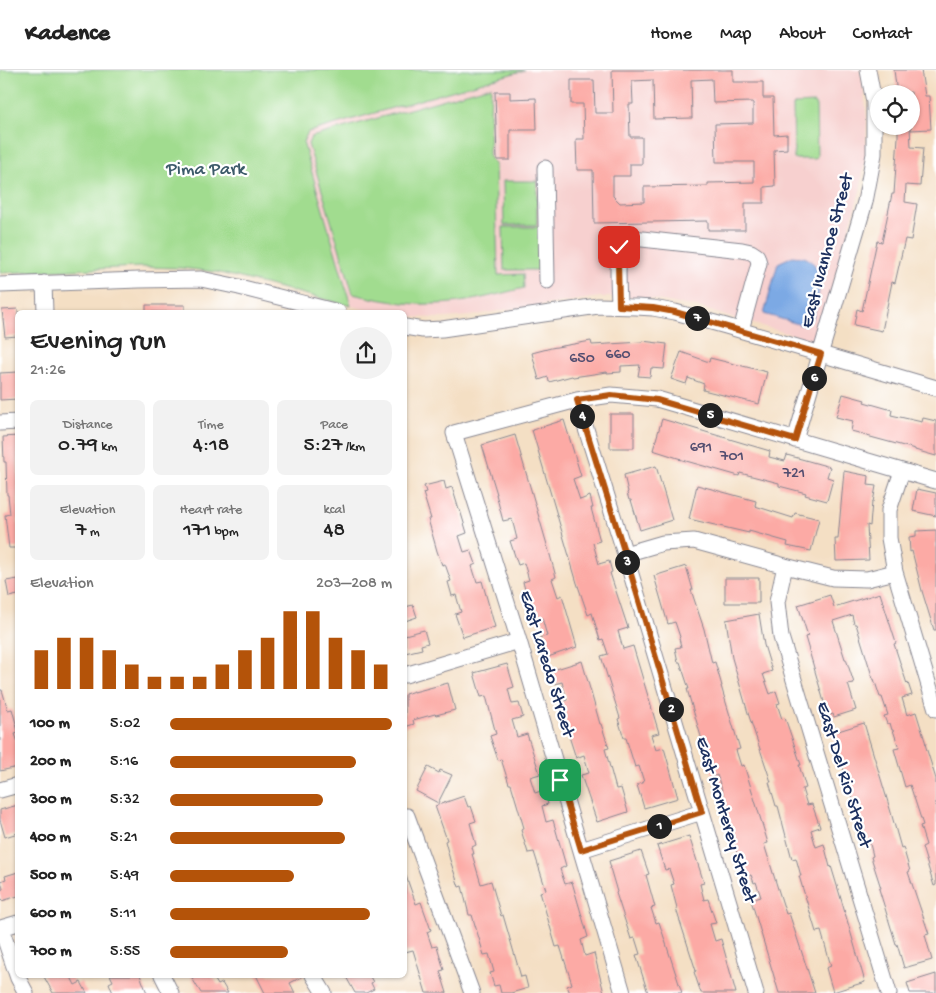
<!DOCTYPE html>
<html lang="en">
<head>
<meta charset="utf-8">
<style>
  :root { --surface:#fff; --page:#f2f2f2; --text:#222; --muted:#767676; --line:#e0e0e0; --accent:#b45309 }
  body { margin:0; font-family:"Gochi Hand",sans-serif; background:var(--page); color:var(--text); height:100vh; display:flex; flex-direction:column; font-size:19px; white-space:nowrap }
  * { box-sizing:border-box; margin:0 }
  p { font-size:16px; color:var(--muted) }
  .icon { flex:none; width:28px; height:28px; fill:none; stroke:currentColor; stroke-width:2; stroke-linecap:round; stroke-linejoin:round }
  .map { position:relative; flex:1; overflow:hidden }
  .sheet { position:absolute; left:15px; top:240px; width:392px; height:668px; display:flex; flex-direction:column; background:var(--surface); border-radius:8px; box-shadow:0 1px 4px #0004 }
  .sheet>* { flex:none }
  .tools { position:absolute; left:870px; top:15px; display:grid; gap:10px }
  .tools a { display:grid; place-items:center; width:50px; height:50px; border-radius:50%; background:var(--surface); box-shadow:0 1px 4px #0004; font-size:25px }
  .pin { position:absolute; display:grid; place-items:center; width:42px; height:42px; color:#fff; margin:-21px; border-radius:10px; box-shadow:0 2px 8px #0006 }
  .km { position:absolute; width:25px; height:25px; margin:-12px; border-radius:50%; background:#222; color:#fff; font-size:14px; line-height:25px; text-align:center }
  .round { display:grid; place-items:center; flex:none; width:52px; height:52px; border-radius:26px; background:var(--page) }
  .overview { display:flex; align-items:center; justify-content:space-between; height:85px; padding:0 15px }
  h1 { font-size:28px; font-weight:600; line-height:38px }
  .stats { display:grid; grid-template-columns:repeat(3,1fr); gap:8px; height:85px; padding:5px 15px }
  .stats div { display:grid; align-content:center; border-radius:8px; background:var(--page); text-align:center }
  .stats b { font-size:21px; font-weight:600 }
  .stats small { font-size:14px; font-weight:400 }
  .stats p { font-size:14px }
  .chart { height:140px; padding:10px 15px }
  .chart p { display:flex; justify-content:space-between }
  .chart svg { width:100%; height:90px; margin-top:5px; stroke:var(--accent); stroke-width:6 }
  ul { padding:0 15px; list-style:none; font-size:16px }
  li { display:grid; grid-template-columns:80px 60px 1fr; align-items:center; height:38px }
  li i { height:12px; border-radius:6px; background:var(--accent) }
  header { display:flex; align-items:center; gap:30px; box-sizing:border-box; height:70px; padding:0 25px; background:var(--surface); border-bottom:1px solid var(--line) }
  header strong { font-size:24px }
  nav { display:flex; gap:28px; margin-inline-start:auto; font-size:18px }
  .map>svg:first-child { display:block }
</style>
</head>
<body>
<header>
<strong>Kadence</strong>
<nav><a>Home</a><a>Map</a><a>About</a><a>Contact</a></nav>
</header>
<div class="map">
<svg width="936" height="923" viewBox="0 0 936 923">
  <rect width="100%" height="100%" fill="#fff"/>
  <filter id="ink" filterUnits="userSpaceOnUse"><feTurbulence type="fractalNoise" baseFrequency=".02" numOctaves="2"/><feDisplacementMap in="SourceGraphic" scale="10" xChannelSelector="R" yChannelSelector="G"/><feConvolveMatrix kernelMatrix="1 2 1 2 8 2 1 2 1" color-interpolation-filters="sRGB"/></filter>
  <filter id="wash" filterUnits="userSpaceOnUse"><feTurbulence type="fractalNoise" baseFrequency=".0096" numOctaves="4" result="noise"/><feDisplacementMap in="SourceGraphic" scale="20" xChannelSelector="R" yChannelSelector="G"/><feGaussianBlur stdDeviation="1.12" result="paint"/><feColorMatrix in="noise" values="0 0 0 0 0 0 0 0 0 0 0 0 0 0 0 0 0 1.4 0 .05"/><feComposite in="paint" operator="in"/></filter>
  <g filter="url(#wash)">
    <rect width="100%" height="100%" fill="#f4dfc4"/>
    <path fill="#f7d0cf" d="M525 0H860L863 13 867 51 865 90 860 121 820 259 817 266 813 268 808 269 729 247 702 238 640 227H600L537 236 508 239 471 246 444 248 405 247V242H377L351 236 302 72 308 62Z"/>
    <path fill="#a1dc8f" stroke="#5e8676" d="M0 0H525L308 62 303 72 351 236 249 210 216 202 181 198 141 197 0 203Z
      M491 16 489 87 495 94 498 205 523 204 524 218C494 225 464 234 433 234 406 235 379 230 353 224L308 74 311 67Z
      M814 33 816 35 817 87 815 89H796L794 88 793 36 795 34Z
      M503 111H537V155H504Z
      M503 157H540V196L539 200H504Z"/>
    <path fill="#7ba9e4" stroke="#4b6ca1" d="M793 186C796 187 801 186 804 187 828 196 818 230 813 248L802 255 764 244 778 193Z"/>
    <g id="blocks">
      <path fill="#fcaaa5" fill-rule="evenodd" d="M612 0H733V12H763V28H773L774 65 787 64V79L774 80 775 116 764 117V133H745V160H708V151L594 153 593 100H577L576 69H584L583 34H571V10H594L595 43H613ZM712 9 713 33 753 32V53L715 54 716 92H754V112L708 113V116L644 117V132L620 133 613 126V106H630V94H642V67H630L629 34H633L632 11 653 10 654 49 692 48 691 10Z
        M894 0H921L925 26H929L931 59 911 60V22L897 24Z
        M495 22H510V29L536 28 537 60H510V90H497Z
        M898 56H910L911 77 923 78 920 116 906 115 905 132 917 134 911 170 905 169 895 213 892 212 882 261 854 255 857 239 862 241 877 171 882 172 892 124H894L898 67Z
        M146 235H185V242H146Z
        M18 239V266L5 267 2 240Z
        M591 271 592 275 642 272V271L667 274 664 299 651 298 650 307 638 306 640 295 621 296V302L607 303V302L573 307 572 306 549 312 548 307 539 310 532 283 551 278Z
        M681 282 709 292 710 288 767 302 759 334 703 320 704 314 688 308 686 314 671 309Z
        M18 302V329L0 330V303Z
        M843 324 865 330 864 332 892 340 891 345 922 352 923 348 936 351V386L915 380V379L863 365V364L851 361 853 351 836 347Z
        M610 344H634V378H610Z
        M662 349 770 381 769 387 785 391 787 385 830 397 827 407 833 409 827 431 805 425 806 423 779 416V413L740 403 739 406 679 389H681L653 380Z
        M564 350 581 406 573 409 580 430 590 426 593 438H591L600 471 593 473 599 494 609 491 612 502 610 503 628 558 618 561 623 579 633 576 659 663 651 665 656 680 664 678 678 728 644 738 637 715 644 712 639 696 635 697 626 668H624L618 649 620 648 601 586 608 584 603 569 600 570 592 543 588 545 577 513 532 360Z
        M515 365 550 485 556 507 552 509 558 527 562 525 577 577 545 588 539 568 547 566 542 548 536 550 529 526 527 527 523 512 529 510 524 493 518 495 510 471 517 469 512 449 503 451 496 424H497L482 375Z
        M18 366V478H9L5 445 10 444 8 425H7L6 392H4L3 367Z
        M656 396 672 450 640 460 631 430H629L627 423 628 422 624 405Z
        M844 401 869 406 868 415 876 416 873 432H872L870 456 867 455 869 490 836 491 835 469H838Z
        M444 411 446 419 452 417 459 440H460L467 463 459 466 464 482 471 480 476 494 472 496 477 512 482 511 495 557 463 567 455 544 461 542 456 525 452 526 448 512 451 511 445 494 442 495 437 481 428 449H431L423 423 426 422 424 416Z
        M697 415 756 431 755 436 793 448 795 443 819 449 811 481 787 476 788 472 749 461V463L689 449Z
        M917 419 936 423V446L913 441Z
        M936 460V560H934L922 521 912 481 910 482 909 467 916 466V461Z
        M686 496 693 520H691L704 559 712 593 715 592 722 616H721L740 679 736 680 741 696 744 695 768 773 764 774 778 819 786 844 789 843 815 923H779L751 830 761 827 756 812 754 813 751 805 744 807 720 727 724 726 717 705 713 707 691 633 687 619H689L680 592H678L675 578 681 577 679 568 680 567 675 552 668 554 654 506Z
        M725 508H759V533H725Z
        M18 509V525L9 527 6 511Z
        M880 523 896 573 894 574 907 614 908 613 912 625 902 628 907 645 916 642 926 674H925L936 709V815L934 816 922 777 926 775 920 756 923 755 910 715 905 717 894 679 899 678 893 660H892L890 653 887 654 884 646 888 645 882 627H880L874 609H873L856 554H854L852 545 833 551 845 589H846L854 613 848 614 856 640 834 647 833 644 827 646 823 632H824L805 567 808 566 798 535 830 525 834 537Z
        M413 535 417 547 405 551V537Z
        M759 544 764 575 772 601 763 604 770 624 776 621 780 633 777 634 782 649 785 648 793 671 801 695H799L806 718 802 719 807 735 812 734 820 757 811 760 816 777 824 774 830 797 831 796 841 829 865 912 833 922 826 898 831 896 821 861 816 862 799 806H801L796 788 792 789 778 736H776L769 712H771L748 643 732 588 726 550Z
        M424 560 428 573 421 575 422 579 405 583V565Z
        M582 591 600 654H601L609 678 605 679 616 719 621 718 628 742 597 752 581 705 589 703 584 685 576 688 558 632 567 630 562 612 554 614 550 601Z
        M507 594 514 617 508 619 512 634 519 633 523 647 512 650 517 667 527 664 534 686 540 704 530 707 535 723 544 720 548 734 542 736 546 752 553 750 566 796 560 799 565 814 572 812 586 860 588 867 581 870 585 886 594 883 604 923H570L567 916 572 914 560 876 556 877 540 822 546 820 534 782 528 783 521 760 524 758 511 714H509L501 689 498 690 490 666 496 664 486 626 481 627 474 603Z
        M448 613 455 640 436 645 435 644 413 650 414 654 405 657V624L414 621V622Z
        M0 620H2L8 640 12 639 18 661V663L15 664 18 672V697L0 701Z
        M864 653 890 739 901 778 903 777 910 801 908 802 929 864 925 865 932 890 904 898 897 874H896L879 819 881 818 871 787 873 786 869 770 865 772 862 758 832 663Z
        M428 697 439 703 440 700 452 705 438 733 416 721Z
        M464 726 468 737 471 736 476 751 470 753 476 775 472 777 474 784H472L481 814 491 811 501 846 503 845 521 907 525 906 528 918 511 923H501L499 915 494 916 490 903 494 902 489 884 484 885 472 845H469L462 816 459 817 450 790 445 771 447 770 435 736Z
        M18 735V763L5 767 0 750V740Z
        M689 766 704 813 700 814 704 830 708 829 716 853 710 854 715 871 721 869 736 923H701L694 902 696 901 676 839 677 838 671 815 674 814 669 799 665 800 657 776Z
        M641 781 649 804 646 805 655 837 651 838 656 853 659 852 682 923H648L636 885 640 884 635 868 631 869 616 823 617 822 610 798H611L609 791Z
        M18 802V826L2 831 0 826V820L3 819 1 811 6 809 5 806Z
        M405 806H406L416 834 421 832 431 860 427 862 432 877 437 876 444 900 440 901 447 923H426L413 880 405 882Z
        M936 904V923H910L907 913Z
        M43 905H70L75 915 81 912 87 923H53Z
        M110 905H140L147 923H113L109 913 113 911Z
        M190 905H212L218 915 222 913 228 923H201Z
        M256 905H304V906L290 913 295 923H265Z
        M345 905H369L373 912 371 913 374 919 366 923H355Z"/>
    </g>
  </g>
  <g filter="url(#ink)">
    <use href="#blocks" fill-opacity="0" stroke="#888791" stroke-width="1"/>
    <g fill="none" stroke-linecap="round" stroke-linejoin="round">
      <defs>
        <path id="minor" d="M545 98 547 211
          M44 213 45 242
          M0 215 139 210 201 209 239 217 338 242
          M619 236C619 219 615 185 623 171L633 168 742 180 751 182 757 186 759 193 741 260
          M405 257 423 260 442 259 598 236 636 237 653 238 675 242 726 256 936 318
          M577 330 625 484 756 923
          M0 353 18 352
          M795 370 865 132 874 84V32L868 0
          M902 401 889 440V468L895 502 936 639
          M625 484 663 473 694 471 785 496 833 508 867 509 895 502
          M785 496 777 532 781 567 889 923
          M405 605 519 571
          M0 720 18 715
          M405 746H407L472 923
          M581 780 702 742
          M18 853 1 858 18 908 26 923
          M162 905 171 923
          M313 905 324 923
          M623 923 519 571 454 363 577 330 611 325 657 329 936 411"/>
      </defs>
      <use href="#minor" stroke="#888791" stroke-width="17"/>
      <use href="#minor" stroke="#fff" stroke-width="15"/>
    </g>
  </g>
  <g fill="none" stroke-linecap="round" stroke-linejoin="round" filter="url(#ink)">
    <defs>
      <path id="route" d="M560 710 581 780 702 742 625 484 577 330 611 325 657 330 795 370 821 284 675 242 653 238 619 236 618 191 619 177"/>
    </defs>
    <use href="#route" stroke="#fff" stroke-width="10"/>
    <use href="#route" stroke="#b45309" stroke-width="6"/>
  </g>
  <g text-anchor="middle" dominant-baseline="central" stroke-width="4.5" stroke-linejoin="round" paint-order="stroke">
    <g font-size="16" fill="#534e70">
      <text x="618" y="285">660</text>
      <text x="582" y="289">650</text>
      <text x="701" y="378">691</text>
      <text x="732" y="387">701</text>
      <text x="794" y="404">721</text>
    </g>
    <g font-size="19" fill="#3c5a6a" stroke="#fff">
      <text x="206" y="100">Pima Park</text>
    </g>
    <g font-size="19" fill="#1b2f5e" stroke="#fff">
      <text transform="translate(828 181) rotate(-75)">East Ivanhoe Street</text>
      <text transform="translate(546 594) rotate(73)">East Laredo Street</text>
      <text transform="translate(843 705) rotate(73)">East Del Rio Street</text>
      <text transform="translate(725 750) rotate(73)">East Monterey Street</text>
    </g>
  </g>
</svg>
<div class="tools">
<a><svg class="icon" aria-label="locate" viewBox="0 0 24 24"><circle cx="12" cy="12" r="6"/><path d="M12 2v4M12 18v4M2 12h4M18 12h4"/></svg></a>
</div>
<div class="pin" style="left:560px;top:710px;background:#1e9e55"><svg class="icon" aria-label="arrive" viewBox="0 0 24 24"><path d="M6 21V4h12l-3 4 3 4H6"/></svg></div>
<div class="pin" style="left:619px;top:177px;background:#d93025"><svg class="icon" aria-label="check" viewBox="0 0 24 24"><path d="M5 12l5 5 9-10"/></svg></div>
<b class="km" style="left:659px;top:756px">1</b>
<b class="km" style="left:671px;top:639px">2</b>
<b class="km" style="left:627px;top:492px">3</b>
<b class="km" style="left:582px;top:346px">4</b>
<b class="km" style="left:710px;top:345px">5</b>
<b class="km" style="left:814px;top:308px">6</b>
<b class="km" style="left:697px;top:248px">7</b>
<section class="sheet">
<div class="overview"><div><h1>Evening run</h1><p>21:26</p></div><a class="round"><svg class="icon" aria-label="share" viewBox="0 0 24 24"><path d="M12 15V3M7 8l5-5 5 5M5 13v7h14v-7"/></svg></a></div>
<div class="stats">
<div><p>Distance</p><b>0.79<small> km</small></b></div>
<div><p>Time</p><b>4:18</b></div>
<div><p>Pace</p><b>5:27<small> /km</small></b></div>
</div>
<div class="stats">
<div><p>Elevation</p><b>7<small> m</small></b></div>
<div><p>Heart rate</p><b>171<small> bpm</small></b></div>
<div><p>kcal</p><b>48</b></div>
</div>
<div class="chart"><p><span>Elevation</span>203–208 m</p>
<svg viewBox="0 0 160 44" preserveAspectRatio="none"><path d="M5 44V25M15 44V19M25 44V19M35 44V25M45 44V32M55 44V38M65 44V38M75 44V38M85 44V32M95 44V25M105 44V19M115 44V6M125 44V6M135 44V19M145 44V25M155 44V32"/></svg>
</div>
<ul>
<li><b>100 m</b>5:02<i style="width:100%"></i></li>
<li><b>200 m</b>5:16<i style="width:84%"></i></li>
<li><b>300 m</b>5:32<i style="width:69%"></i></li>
<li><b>400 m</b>5:21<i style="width:79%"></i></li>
<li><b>500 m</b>5:49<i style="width:56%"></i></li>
<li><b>600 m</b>5:11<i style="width:90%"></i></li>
<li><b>700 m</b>5:55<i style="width:53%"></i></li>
</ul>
</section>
</div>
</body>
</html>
